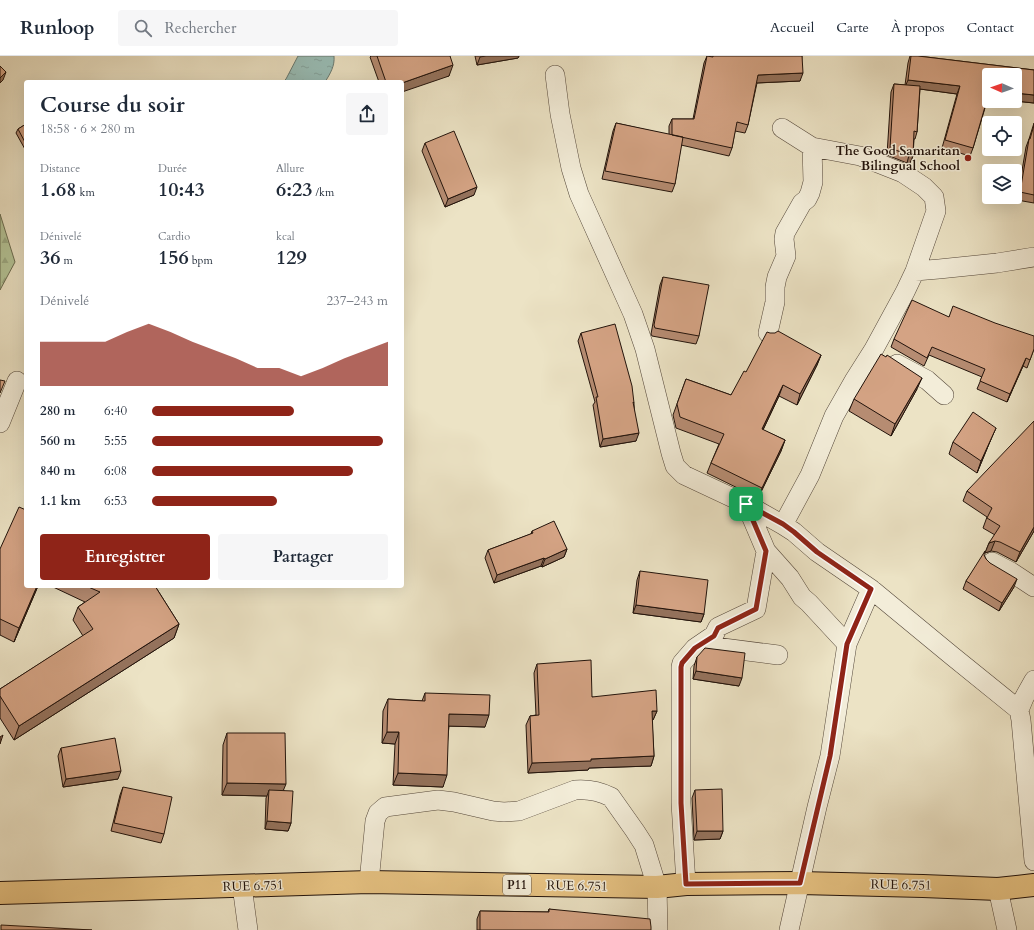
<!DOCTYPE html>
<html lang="fr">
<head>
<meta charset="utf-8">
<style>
  :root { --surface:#fff; --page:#f6f6f7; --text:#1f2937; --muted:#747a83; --line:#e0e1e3; --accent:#8f2418 }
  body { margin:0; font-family:Cardo,serif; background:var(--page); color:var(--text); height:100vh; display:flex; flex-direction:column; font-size:15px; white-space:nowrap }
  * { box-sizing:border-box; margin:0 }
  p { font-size:13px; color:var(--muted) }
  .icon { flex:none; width:22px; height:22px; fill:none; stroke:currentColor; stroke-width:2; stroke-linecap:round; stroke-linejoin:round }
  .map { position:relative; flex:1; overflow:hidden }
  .side { position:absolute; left:24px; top:24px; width:380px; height:508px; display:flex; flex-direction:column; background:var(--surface); border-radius:4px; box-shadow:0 4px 16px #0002 }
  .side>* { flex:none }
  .needle { width:26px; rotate:272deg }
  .fabs { position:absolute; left:982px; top:12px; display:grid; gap:8px }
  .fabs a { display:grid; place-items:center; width:40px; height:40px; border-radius:4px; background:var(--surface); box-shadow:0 4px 16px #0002; font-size:20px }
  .pin { position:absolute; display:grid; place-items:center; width:34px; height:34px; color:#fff; margin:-17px; border-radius:8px; box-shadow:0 2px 6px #0006 }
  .round { display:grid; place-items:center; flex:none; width:42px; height:42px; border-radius:4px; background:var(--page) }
  .head { display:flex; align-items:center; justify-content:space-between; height:68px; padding:0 16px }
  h1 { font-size:22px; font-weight:700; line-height:30px }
  .metrics { display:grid; grid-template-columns:repeat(3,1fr); gap:6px; height:68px; padding:4px 16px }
  .metrics div { display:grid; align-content:center }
  .metrics b { font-size:20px; font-weight:700 }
  .metrics small { font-size:11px; font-weight:400 }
  .metrics p { font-size:11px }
  .chart { height:112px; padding:8px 16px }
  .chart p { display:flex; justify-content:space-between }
  .chart svg { width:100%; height:72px; margin-top:4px; fill:var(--accent); opacity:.7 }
  .primary-button { display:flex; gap:8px; margin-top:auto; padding:8px 16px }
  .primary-button a { flex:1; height:46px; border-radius:4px; background:var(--accent); color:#fff; font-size:16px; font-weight:700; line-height:46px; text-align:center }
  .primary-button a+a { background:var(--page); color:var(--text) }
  ul { padding:0 16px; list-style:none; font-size:13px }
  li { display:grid; grid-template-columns:64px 48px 1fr; align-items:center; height:30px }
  li i { height:10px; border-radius:5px; background:var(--accent) }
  header { display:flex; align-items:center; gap:24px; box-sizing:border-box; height:56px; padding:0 20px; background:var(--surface); border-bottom:1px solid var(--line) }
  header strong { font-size:19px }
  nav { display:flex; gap:22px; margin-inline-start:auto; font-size:14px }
  .search { width:280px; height:36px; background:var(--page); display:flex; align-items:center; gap:10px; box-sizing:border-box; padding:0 14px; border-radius:4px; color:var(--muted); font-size:15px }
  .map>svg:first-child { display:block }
</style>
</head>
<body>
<header>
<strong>Runloop</strong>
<div class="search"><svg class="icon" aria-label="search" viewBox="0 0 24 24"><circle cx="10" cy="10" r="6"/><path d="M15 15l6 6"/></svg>Rechercher</div>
<nav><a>Accueil</a><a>Carte</a><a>À propos</a><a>Contact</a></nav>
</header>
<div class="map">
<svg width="1034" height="874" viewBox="0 0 1034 874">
  <defs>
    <pattern id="forest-firs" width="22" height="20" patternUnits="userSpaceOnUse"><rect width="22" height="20" fill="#b4c497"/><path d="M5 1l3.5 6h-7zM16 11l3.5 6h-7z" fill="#9aa881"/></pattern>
    <pattern id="water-ripples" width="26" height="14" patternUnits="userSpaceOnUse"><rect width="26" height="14" fill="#99beb7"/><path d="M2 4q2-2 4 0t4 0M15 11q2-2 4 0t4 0" fill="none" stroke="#84a29c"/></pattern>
  </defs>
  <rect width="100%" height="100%" fill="#ece3c5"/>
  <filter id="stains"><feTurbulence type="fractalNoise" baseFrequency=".005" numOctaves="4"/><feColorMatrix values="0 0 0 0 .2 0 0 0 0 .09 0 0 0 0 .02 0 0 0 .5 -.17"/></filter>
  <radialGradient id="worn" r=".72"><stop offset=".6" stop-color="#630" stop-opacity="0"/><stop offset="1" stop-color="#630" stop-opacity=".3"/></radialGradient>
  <path fill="url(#forest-firs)" stroke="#6b6c51" d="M0 158 15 206 0 234Z"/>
  <path fill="url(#water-ripples)" stroke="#697a72" d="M298 0H334C335 10 330 18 325 26H283L286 23Z"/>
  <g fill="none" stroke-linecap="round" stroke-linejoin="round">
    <defs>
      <path id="street" d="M555 19 560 58 571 112 579 138 633 258 645 293 671 397 675 410 684 419 746 448 766 495 790 522 802 541 809 547 847 588
        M782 72 812 91 860 100 903 117 924 131 934 141 936 155 915 215 905 236 874 293 855 323 834 360 810 419 783 469
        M915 215 939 213 997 207 1034 201
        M768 277 775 246V231L777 221 786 200 784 183 785 177 802 147 807 143 810 137 813 126 812 91
        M897 308 927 324 944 339
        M0 367 17 325
        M746 448 783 469 794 476 817 496 871 533 951 599 1019 654 1021 664 1023 686 1034 805
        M992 506 1011 516 1034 531
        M700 589 778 599
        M1019 654 1024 642 1034 624
        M369 826 375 765 378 757 385 751 438 744 454 746 493 755 504 756 519 755 575 734C587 733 601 736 611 741L635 775 644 789 657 831 658 874
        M686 828 681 747V611L682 607 695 592 714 579 718 571 756 553 766 495
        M242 830 248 874
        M998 833 1007 874
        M789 874 817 751 830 700 847 588 871 533"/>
      <path id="primary" d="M0 837 369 826 657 831 686 828 800 827 923 830 998 833 1034 829"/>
    </defs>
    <use href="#street" stroke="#54473a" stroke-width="20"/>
    <use href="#primary" stroke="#22130b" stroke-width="24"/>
    <use href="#street" stroke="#f3edd9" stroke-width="19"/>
    <use href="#primary" stroke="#e6c282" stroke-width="22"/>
  </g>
  <path fill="#b68c72" stroke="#22130b" d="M371 0H450L449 20 402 26H379L370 1Z
    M475 0H519L518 2 477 9Z
    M707 0H802L800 25 757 27 748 69 745 77 735 75 732 92 729 100 681 89 675 128 672 136 602 123 613 75 616 67 669 79V70L672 63H693L704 7Z
    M910 0H918L1034 14V47L1015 45V19H989V42H988L973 92 970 100 942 92 957 38 920 33 917 76 915 83H914L913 100 910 107H907L887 99 891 36 894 28 905 29 908 7Z
    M1034 67V147L1017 144 1026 91 1029 83Z
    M26 68V95L16 77 18 73Z
    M425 87 474 139 445 151 422 95Z
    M663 221 699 280 696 288 652 280 651 278 660 229Z
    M949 261 1034 293 1027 312 1023 310 1007 346 977 333 982 321 929 299 924 310 891 291 894 283Z
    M581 277 634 347V348L636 385 600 391 593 349 595 346 578 285Z
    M821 299 817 309 797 349 779 340 763 374 785 384 781 395 758 442 707 417 711 407 719 388 676 372 673 359 686 323 731 339 746 316Z
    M917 333 891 380 849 355 854 343Z
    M991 383 977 417 949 398 953 386Z
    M967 435 1034 475 1016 506 997 496 991 495 985 497 989 487 995 479 983 472 987 461 963 445Z
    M532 475 567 493 564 501 542 511 541 510 494 527 485 502 488 494 531 478Z
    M0 493 38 530 14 586 0 579Z
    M984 499 986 503 1014 531 999 555 963 533 966 525Z
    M640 515 704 558 701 566 633 557 637 524Z
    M51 530H155L179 568 174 582 14 684 0 662V633L83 580 73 564 78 551 85 546Z
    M697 601 739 630 693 623 694 610Z
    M537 608 592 641 657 655 653 664H652L654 700 651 710 589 712 588 714 528 717 526 669 530 660 536 659 534 617Z
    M425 637 485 671 449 670 443 731 393 729 395 688 382 687 383 655 388 643 422 645Z
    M227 677 284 734 291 767 288 775 265 773 266 742 267 740 222 739 223 689Z
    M61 692 118 723 63 731 58 700Z
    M123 731 164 778 161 787 111 775 120 739Z
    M695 734 723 775 720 783 694 784 692 742Z
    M549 853 651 874H477V863L480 855 548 856Z"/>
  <path fill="#94725c" stroke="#22130b" d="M486 0H519L518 2 477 9 480 1Z
    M453 9 449 20 402 36V27Z
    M6 16 3 24 0 27V22Z
    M803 17 800 25 755 27 758 19Z
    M908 24 960 30 957 38 905 31Z
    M1015 37 1034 39V47L1015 45Z
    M909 99 913 100 910 107H907Z
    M477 131 474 139 445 151 448 143Z
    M821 299 817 309 797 349 800 338Z
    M1026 302 1023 310 1007 346 1010 338Z
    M922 322 917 333 891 380 895 368Z
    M783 329 779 340 758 384 762 373Z
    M996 372 991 383 977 417 981 405Z
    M639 377 636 385 600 391 603 383Z
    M785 384 781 395 758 442 762 432Z
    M1034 471V475L1016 506 1020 496Z
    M995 485 991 495 985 497 989 487Z
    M567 493 564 501 542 511 545 503Z
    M544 502 541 510 494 527 497 519Z
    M1017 523 1014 531 999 555 1002 547Z
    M37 530H38L14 586 19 572Z
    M636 549 704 558 701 566 633 557Z
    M179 568 174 582 14 684 19 670Z
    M696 615 742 622 739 630 693 623Z
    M652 655H657L653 664H649Z
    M449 658 489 659 485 671 445 670Z
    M387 676H399L395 688 382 687Z
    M3 679 0 688V681Z
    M654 700 651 710 589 712 588 714 528 717 532 707 591 703Z
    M121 715 118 723 63 731 66 723Z
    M398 717 447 719 443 731 393 729Z
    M227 727 286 728 281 740 269 734 267 740 222 739Z
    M267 765 291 767 288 775 265 773Z
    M697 775H723L720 783 694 784Z"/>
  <path fill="#d4a384" stroke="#22130b" d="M377 0H450L453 9 402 27V26H386Z
    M707 0 713 1V0H802L803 17 758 19 748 69 737 66 732 92 672 79V63H694Z
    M911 0H918L1034 14V39L1015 37V19H989V37L973 92 945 84 960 30 908 24Z
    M0 10 6 16 0 22Z
    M894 28 920 30 917 76 914 75 913 100 909 99 890 92Z
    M616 67 683 81 675 128 605 115Z
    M26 68V88L18 73Z
    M1034 69V139L1020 136 1029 83H1030Z
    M454 75 477 131 448 143 425 87Z
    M663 221 709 229 699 280 655 272 654 269Z
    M912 244 949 261 953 250 995 267 1034 280V293L1030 304 1026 302 1010 338 980 325 985 313 932 291 927 302 894 283Z
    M615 268 632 330 634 347 633 346 639 377 603 383 596 341H598L581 277Z
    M778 275 821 299 800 338 783 329 762 373 785 384 762 432 711 407 724 378 680 361 677 348 686 323 731 339 744 315 746 316 767 276 770 277H775Z
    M881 298 886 301 887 299 922 322 895 368 854 343Z
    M0 324 5 325 0 337Z
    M973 356 996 372 981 405 953 386Z
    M1034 365V471L1020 496 1000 486 995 485 989 487 1000 470 987 462 992 452 967 435Z
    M19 451 26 454V530H37L19 572 0 563V493Z
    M554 465 567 493 545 503 544 502 497 519 488 494 533 477 532 475Z
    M985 495 984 499 986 503 990 507 1017 523 1002 547 966 525Z
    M640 515 708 524 704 558 636 549Z
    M86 530H155L179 568 19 670 0 640V633L93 573 78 551 100 536Z
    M705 592 745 597 742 622 696 615 697 601Z
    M591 604 592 641 656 634 657 655H652L654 700 591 703V705L532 707 530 660 539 659 537 608Z
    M425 637 490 639 489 659 449 658 447 719 398 717 399 676H387L388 643 425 645Z
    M227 677H285L286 728 227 727Z
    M115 682 121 715 66 723 61 692Z
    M123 731 172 741 164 778 114 767Z
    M722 733 723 775H697L695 734Z
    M269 734 293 735 291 767 267 765Z
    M549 853 650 863 651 871V874H480V855L549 856Z
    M1 869 92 874H1Z"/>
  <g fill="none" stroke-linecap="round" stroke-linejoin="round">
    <defs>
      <path id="route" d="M746 448 783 468 794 476 817 496 871 533 847 588 830 700 800 827 686 828 681 747V611L682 607 695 592 714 580 718 572 756 553 766 495Z"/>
    </defs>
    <use href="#route" stroke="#fff" stroke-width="8"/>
    <use href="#route" stroke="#8f2418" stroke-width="5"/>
  </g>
  <circle fill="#8f2418" stroke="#f3edd9" stroke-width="1.5" cx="968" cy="102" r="4"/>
  <g text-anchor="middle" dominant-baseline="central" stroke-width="3" stroke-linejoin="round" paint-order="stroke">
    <rect fill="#f3edd9" stroke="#615449" stroke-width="1" x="503" y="819" width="28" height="20" rx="3"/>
    <g font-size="12" font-weight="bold" fill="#22130b">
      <text x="517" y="829">P11</text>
    </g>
    <g font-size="13" font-weight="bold" fill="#22130b" stroke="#f3edd9" text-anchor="end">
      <text x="960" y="95">The Good Samaritan<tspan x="960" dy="15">Bilingual School</tspan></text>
    </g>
    <g font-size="13" fill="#22130b" stroke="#f3edd9">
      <text transform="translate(901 829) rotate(1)">RUE 6.751</text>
      <text transform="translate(253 830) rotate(-2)">RUE 6.751</text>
      <text transform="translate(577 830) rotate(1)">RUE 6.751</text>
    </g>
  </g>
  <rect width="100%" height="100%" filter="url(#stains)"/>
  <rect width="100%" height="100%" fill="url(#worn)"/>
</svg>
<div class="fabs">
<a><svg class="needle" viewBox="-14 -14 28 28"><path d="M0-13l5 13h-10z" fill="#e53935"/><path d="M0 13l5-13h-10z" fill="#747a83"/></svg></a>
<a><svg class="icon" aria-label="locate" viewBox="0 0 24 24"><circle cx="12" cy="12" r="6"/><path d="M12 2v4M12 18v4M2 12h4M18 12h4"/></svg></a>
<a><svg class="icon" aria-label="layers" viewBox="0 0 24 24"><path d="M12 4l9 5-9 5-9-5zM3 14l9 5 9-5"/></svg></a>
</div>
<div class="pin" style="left:746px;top:448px;background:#1e9e55"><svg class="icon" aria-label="arrive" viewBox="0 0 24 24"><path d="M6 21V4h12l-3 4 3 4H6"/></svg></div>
<section class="side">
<div class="head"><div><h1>Course du soir</h1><p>18:58 · 6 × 280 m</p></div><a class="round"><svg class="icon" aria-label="share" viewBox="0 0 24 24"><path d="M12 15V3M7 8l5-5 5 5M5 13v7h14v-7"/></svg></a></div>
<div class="metrics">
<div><p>Distance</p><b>1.68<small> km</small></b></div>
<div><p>Durée</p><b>10:43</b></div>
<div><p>Allure</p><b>6:23<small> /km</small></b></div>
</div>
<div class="metrics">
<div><p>Dénivelé</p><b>36<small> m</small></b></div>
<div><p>Cardio</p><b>156<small> bpm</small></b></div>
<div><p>kcal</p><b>129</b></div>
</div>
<div class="chart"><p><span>Dénivelé</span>237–243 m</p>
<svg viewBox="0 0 160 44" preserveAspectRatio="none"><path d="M0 44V17L10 17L20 17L30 17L40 11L50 6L60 11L70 17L80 22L90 27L100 33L110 33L120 38L130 33L140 27L150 22L160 17V44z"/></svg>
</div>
<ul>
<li><b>280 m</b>6:40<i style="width:60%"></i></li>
<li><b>560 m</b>5:55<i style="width:98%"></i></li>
<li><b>840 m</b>6:08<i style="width:85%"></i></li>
<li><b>1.1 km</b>6:53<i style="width:53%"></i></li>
</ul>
<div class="primary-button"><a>Enregistrer</a><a>Partager</a></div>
</section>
</div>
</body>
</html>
